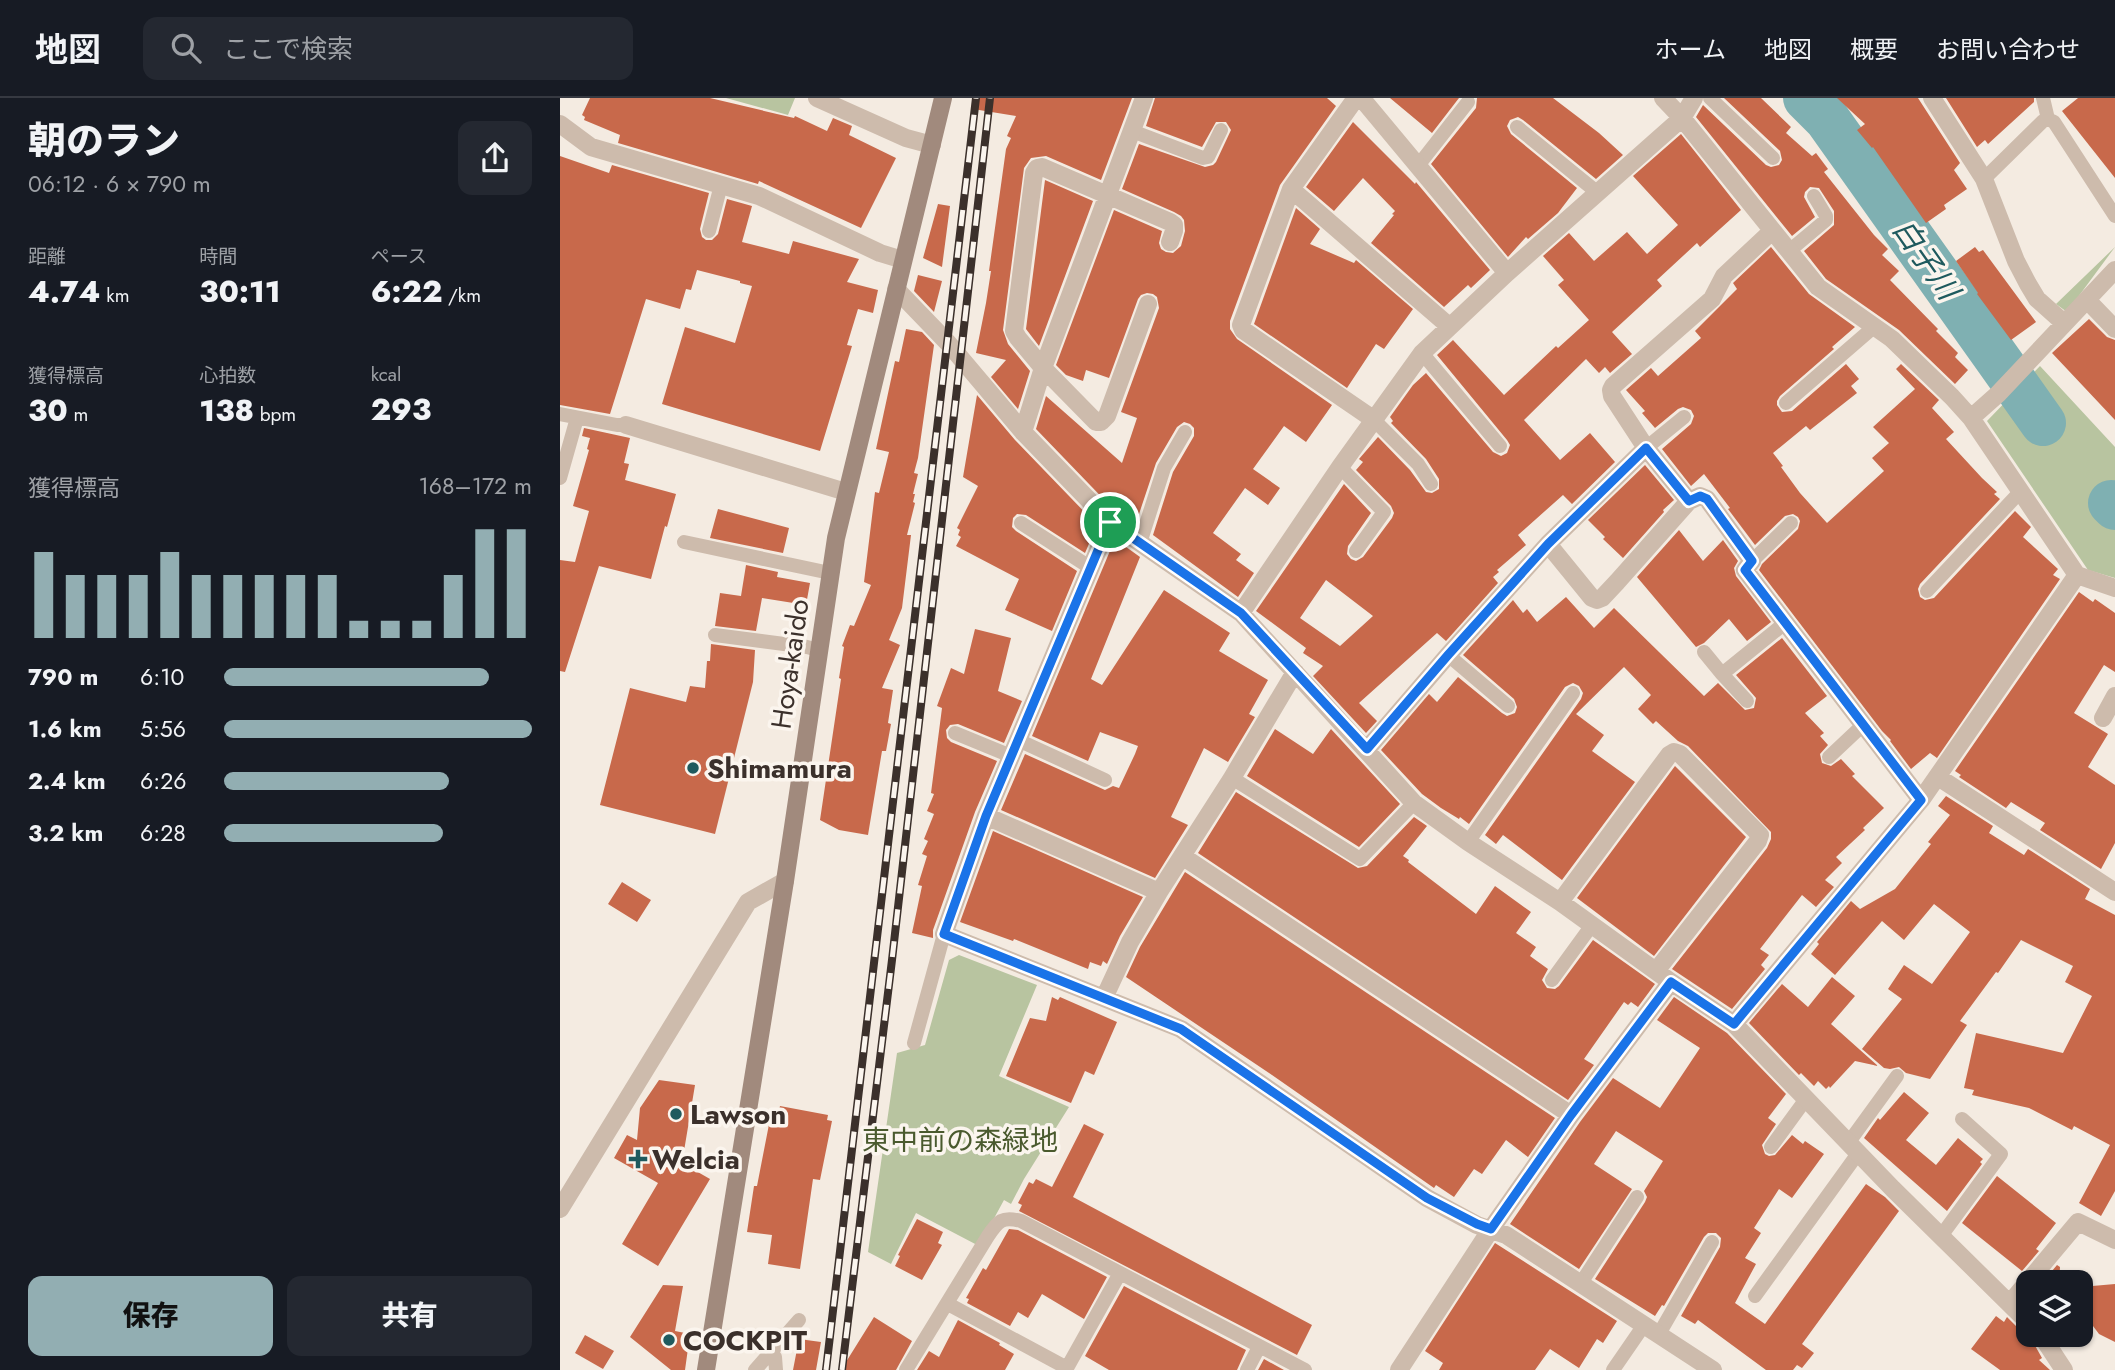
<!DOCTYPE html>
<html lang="ja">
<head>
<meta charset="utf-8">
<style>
  :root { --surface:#171b24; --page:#242831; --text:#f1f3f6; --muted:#9ea1a6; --line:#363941; --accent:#92aeb2 }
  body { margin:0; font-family:Jost,"Noto Sans JP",sans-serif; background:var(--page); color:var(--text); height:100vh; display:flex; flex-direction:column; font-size:26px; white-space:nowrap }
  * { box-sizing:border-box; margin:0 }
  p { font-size:23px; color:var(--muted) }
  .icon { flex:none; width:38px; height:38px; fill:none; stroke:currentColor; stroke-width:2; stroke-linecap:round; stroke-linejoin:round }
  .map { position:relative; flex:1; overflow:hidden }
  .sheet { display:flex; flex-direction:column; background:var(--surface); width:560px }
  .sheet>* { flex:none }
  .fabs { position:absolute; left:1456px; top:1172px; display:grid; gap:14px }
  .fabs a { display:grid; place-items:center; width:77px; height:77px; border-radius:14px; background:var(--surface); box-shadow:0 2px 5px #0004; font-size:35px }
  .pin { position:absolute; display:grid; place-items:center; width:60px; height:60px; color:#fff; margin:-30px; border:4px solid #fff; border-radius:50%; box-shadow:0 2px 7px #0007 }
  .round { display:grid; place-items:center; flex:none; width:74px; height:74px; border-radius:14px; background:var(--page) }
  .overview { display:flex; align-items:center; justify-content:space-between; height:119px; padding:0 28px }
  h1 { font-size:38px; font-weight:800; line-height:52px }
  .figures { display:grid; grid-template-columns:repeat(3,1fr); gap:10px; height:119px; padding:7px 28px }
  .figures div { display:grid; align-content:center }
  .figures b { font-size:30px; font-weight:800 }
  .figures small { font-size:19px; font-weight:400 }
  .figures p { font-size:19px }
  .chart { height:196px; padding:14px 28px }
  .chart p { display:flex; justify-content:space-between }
  .chart svg { width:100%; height:126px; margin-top:7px; stroke:var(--accent); stroke-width:6 }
  .cta { display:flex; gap:14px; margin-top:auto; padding:14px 28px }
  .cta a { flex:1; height:80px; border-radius:14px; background:var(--accent); color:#111; font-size:28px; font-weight:800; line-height:80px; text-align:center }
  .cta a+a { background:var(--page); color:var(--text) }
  ul { padding:0 28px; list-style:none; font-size:23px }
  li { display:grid; grid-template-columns:112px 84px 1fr; align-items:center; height:52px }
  li i { height:18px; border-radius:9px; background:var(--accent) }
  header { display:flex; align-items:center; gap:42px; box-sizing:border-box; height:98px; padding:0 35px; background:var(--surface); border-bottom:2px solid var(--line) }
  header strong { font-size:33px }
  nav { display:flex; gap:38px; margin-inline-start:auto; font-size:24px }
  .search { width:490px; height:63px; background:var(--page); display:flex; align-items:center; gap:18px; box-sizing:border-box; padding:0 24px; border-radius:14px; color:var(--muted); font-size:26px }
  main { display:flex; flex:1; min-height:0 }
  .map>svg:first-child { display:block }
</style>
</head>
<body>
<header>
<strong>地図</strong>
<div class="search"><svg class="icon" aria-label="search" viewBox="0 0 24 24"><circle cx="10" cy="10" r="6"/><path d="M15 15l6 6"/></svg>ここで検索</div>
<nav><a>ホーム</a><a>地図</a><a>概要</a><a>お問い合わせ</a></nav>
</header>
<main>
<section class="sheet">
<div class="overview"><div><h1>朝のラン</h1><p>06:12 · 6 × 790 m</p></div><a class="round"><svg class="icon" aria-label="share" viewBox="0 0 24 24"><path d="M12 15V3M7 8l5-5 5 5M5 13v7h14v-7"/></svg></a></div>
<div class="figures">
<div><p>距離</p><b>4.74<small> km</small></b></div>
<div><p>時間</p><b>30:11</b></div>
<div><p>ペース</p><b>6:22<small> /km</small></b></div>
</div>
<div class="figures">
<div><p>獲得標高</p><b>30<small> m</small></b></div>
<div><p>心拍数</p><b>138<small> bpm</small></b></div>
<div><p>kcal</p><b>293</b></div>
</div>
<div class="chart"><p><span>獲得標高</span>168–172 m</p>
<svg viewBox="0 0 160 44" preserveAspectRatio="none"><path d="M5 44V14M15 44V22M25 44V22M35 44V22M45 44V14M55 44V22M65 44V22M75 44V22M85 44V22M95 44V22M105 44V38M115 44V38M125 44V38M135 44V22M145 44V6M155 44V6"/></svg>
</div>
<ul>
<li><b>790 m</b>6:10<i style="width:86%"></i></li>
<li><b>1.6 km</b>5:56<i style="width:100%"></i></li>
<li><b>2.4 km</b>6:26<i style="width:73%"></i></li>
<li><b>3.2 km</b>6:28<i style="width:71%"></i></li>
</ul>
<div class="cta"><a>保存</a><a>共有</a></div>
</section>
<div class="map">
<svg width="1555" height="1272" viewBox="0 0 1555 1272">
  <rect width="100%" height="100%" fill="#f4ebe1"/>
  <path fill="#b8c4a0" d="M166 0H235L228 17Z
    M1555 149 1507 214 1496 206Z
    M1480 268 1555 349V480L1528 472 1427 323Z
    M399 857 477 887 439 978 509 1009 464 1081 451 1106 444 1102 419 1148 356 1115 331 1166 308 1154 337 955 365 947 389 862Z"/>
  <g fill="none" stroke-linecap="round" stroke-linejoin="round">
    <path stroke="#7fb0b2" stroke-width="46" d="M1246 0 1267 21 1483 325
      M1551 405 1555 409"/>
  </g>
  <path fill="#c8694b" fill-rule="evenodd" d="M30 0H150L234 20 235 18 267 33 273 20 292 28 289 37 336 60 301 130 199 83 198 86 58 45 60 37 24 22 25 19 22 17Z
    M414 0H572L541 82 486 58 471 60 464 70 443 232 448 246 470 273 458 311 431 279 446 262 416 255 426 205 431 173H429L446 51 451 40 447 38 456 18 413 11Z
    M595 0H767L776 8 720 87 670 223V231L677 241 772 307 746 344 724 328 693 371 720 390 708 407 685 390 653 435 681 456 676 462 694 475 678 499 593 437 613 374 634 338V330L630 326 624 324 617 329 596 365 575 428 557 415 476 331 486 298 562 365 577 320 561 314 599 210 597 199 593 196 587 195 581 197 578 201 549 280 526 272 523 283 506 277 496 267 554 112 602 133 599 145 601 151 606 154 613 155 621 148 625 133 624 122 621 118 614 114 562 91 579 46 645 69 653 67 656 64 671 32 666 24H656L642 49 586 28Z
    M830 0H899L872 35Z
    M917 0H993L1039 35 1063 57 1036 81 963 22 958 19 950 22 947 28 951 36 1017 90 998 115 968 141 966 139 948 159 871 66 916 10Z
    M1164 0H1201L1231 29 1226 35 1252 58 1256 55 1268 71 1264 74 1314 137 1328 151 1322 157 1339 173 1330 182 1378 231 1376 233 1398 255 1395 259 1408 272 1395 286 1339 232 1266 181 1244 153 1274 127V113L1259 90 1250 89 1245 94 1244 99 1255 119 1232 138 1136 19 1143 7 1206 67 1211 69 1219 67 1222 62 1220 53Z
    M1277 0H1358L1400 65 1394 72 1407 91 1384 107 1386 111 1366 125 1313 49 1312 50 1297 32 1305 26Z
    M1386 0H1474V4L1428 46 1425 42 1417 49Z
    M1518 0H1555V80L1502 13Z
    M793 24 855 86 856 84 930 172 911 190 908 187 884 209 811 145 834 117 832 116 835 113 803 80 774 113 746 89Z
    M1121 36 1181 112 1140 149 1137 145 1097 182 1102 188 1052 234 1072 256 1050 275 1045 269 1039 275 1026 261 964 322 1000 362 1030 335 1055 364 1012 406 1003 397 958 437 966 447 937 472 939 474 933 479 938 485 886 543 877 535 799 605 817 623 806 635 753 578 763 568 743 555 746 550 696 513 784 386 811 415 788 448 787 456 791 461 796 463 803 459 832 420 834 415 831 408 796 372 803 364 799 361 818 339 850 372 866 394 872 395 879 391V381L866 361 831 325 833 323 830 319 853 287 866 275 933 354 941 358 947 355 950 347 947 342 877 257 893 242 944 297 996 248 998 250 1029 222 998 187 1004 182 983 158 1009 135 1034 163 1067 134 1087 156 1118 127 1073 78ZM766 482 813 518 780 548 740 520Z
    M0 58 49 75 52 67 149 95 140 131 142 139 146 142H152L158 136 167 101 192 108 182 144 229 156 233 143 299 161 287 184 318 192 313 215 298 211 287 247 292 248 260 353 102 306 125 229 175 245 192 188 180 185V183L137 172 131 192 126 191 120 211 86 201 50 316 0 307Z
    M485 82 533 103 479 248 466 231Z
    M378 106 390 108 382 169 363 160Z
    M736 110 760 131 750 146 794 165 796 162 853 211 824 251 816 246 787 290 694 226Z
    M1211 149 1249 196 1295 229 1272 249 1274 251 1220 298 1217 303V307L1222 314 1232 313 1286 266 1299 281 1291 288 1297 295 1250 332 1246 328 1213 355 1223 368 1221 369 1240 395 1267 425 1324 373 1312 360 1329 345 1313 329 1355 291 1336 271 1341 266 1379 302 1372 310 1394 334 1386 341 1422 380 1437 394 1434 396 1440 401 1360 486 1358 491 1360 499 1365 502 1374 500 1455 413 1471 429 1463 439 1498 471 1493 477 1500 481 1377 660 1370 655 1351 671 1330 643 1331 642 1322 633 1199 472 1202 466 1238 431 1240 423 1238 419 1233 416 1225 418 1195 447 1168 411 1170 410 1144 376 1131 388 1102 351 1131 326 1134 318 1131 312 1123 309 1118 311 1095 330 1082 315 1085 313 1066 292 1091 270 1098 278 1141 240 1135 233 1177 191 1173 185Z
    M1415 149 1419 154 1423 152 1476 224 1451 242 1417 196 1418 195 1396 163Z
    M358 177 382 183 374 214 354 193Z
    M1529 221 1547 239 1555 242V322L1492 255Z
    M346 231 362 234 374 247 358 360 354 375 358 376 353 396H355L353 404 355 405 347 437H351L342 510 329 542 340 547 322 590 333 592 328 625 331 626 326 653H322L308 737 279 732 260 722 281 581 279 580 284 549 282 548 290 527 294 528 311 487 304 484 315 394 319 395 329 354 316 351 335 263 339 264Z
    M417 297 455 342 537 427 525 455 466 417 457 416 453 420 452 429 456 433 517 473 492 533 445 512 459 481 396 448 401 439 398 437 400 432 397 430 418 388 403 379Z
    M24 330 70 340 64 365 69 366 65 382 116 396 107 429 105 428 91 481 39 468 5 574 0 573V462L15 464 29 413 13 408 29 352 27 351 30 340 22 338Z
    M1085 367 1114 402 1103 412 1104 414 1063 460 1043 441 1045 439 1028 422Z
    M158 411 229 430 223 455 150 440Z
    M1119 432 1143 463 1163 442 1178 463 1174 470 1176 478 1211 524 1187 543 1169 521 1144 545 1136 549 1077 479Z
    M555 441 580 459 531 581 542 587 604 492 670 535 659 553 708 582 689 616 695 619 668 664 644 650 611 719 628 727 595 780 441 712 465 656 545 692 553 688 559 690 575 656 578 648 540 634 528 663 472 638Z
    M186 467 218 474 217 479 250 485 246 507 202 500 196 533 155 528 160 495 181 498Z
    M1519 494 1533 504 1535 501 1555 515V574L1544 567 1514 615 1548 636 1528 669 1555 687V745L1541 771 1480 732 1485 725 1451 704 1446 710 1399 679 1401 677 1395 673Z
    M1006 499 1034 530 1054 510 1144 598 1158 585 1185 612 1194 610 1196 600 1176 577 1222 540 1267 598 1245 615 1264 635 1260 638 1268 647 1260 656 1262 665 1271 668 1281 661 1295 676 1292 678 1324 710 1303 730 1305 732 1276 759 1282 765 1265 782 1274 789 1256 809 1242 797 1200 851 1209 857 1201 867 1205 871 1172 911 1112 871 1207 750 1211 741V734L1128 648 1118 643 1096 623 1093 626 1078 611 1091 597 1064 569 1016 616 1044 637 1032 653 1075 684 1002 782 943 737 936 746 925 737 1021 601 1023 595 1019 588 1013 585 1005 589 909 726 900 719 899 721 881 710 862 696 821 652 869 596 877 604 898 579 942 615 947 618 955 615 957 609 954 601 903 557 953 502 963 515 967 511 977 524Z
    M415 531 451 540 438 593 462 603 444 645 398 626 390 627 386 632 387 640 391 644 437 663 415 714 373 832V840L352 835 362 788 358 787 367 758 362 756 368 743 364 741 374 716 367 713 374 696 371 695 382 610 377 608 391 570 404 576Z
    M151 546 195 552 193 584 155 736 40 707 70 590 126 604 130 588 145 590 147 563H150Z
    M715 631 753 656 771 631 840 706 799 749 687 678Z
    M1115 668 1186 739 1094 858 1017 800Z
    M676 694 798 770 807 768 854 719 867 728 843 758 849 762 848 764 916 816 935 788 971 814 956 835 976 849 970 858 988 871 982 882 987 890 995 891 999 888 1033 842 1095 886 1078 909 1071 904 1068 907 1064 904 1024 961 1034 967 1008 1002 638 755Z
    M1386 698 1433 728 1429 735 1464 757 1468 751 1530 791 1525 801 1555 817V1093L1541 1118 1519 1105 1550 1047 1514 1028 1512 1032 1469 1010 1412 997 1414 992 1404 990 1416 935 1503 955 1532 898 1505 884 1513 868 1461 842 1438 875 1436 874 1400 923 1407 927 1370 981 1346 975 1339 969 1330 971 1324 970 1302 951 1342 901 1328 891 1344 867 1372 886 1410 834 1374 806 1344 842 1322 823 1275 877 1251 856 1259 846 1257 844 1291 803 1300 811 1335 791 1371 746 1368 744 1390 717 1378 708Z
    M433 733 583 799 560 838 547 866 543 863 541 868 530 864 528 871 454 841 453 843 400 824Z
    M625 774 995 1020 968 1059 946 1042 922 1076 914 1071 894 1099 876 1087 874 1090 712 977 566 879 580 849Z
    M62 784 91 802 77 824 48 806Z
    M1272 879 1295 898 1271 926 1318 968 1295 963 1270 990 1269 988 1266 991 1258 983 1254 988 1241 975 1239 977 1189 925 1222 886 1248 909Z
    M492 899 498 902 500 899 557 924 534 977 525 973 511 1005 446 978 470 920 486 923Z
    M1114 899 1167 935 1226 996 1208 1020 1216 1026 1202 1047 1205 1056 1209 1058 1215 1057 1232 1037 1243 1046 1245 1043 1264 1056 1232 1100 1219 1091 1194 1130 1201 1135 1185 1160 1196 1166 1175 1205 1205 1226 1306 1086 1325 1099 1339 1113 1242 1246 1254 1255 1242 1270 1237 1267 1233 1272H1206L1138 1222 1135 1226 1121 1218 1160 1149 1161 1140 1156 1135H1148L1144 1139 1104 1208 1102 1207 1095 1218 1035 1181 1085 1104 1087 1099 1084 1093 1103 1063 1056 1033 1034 1066 1072 1091 1019 1171 950 1126 1020 1024 1053 980 1100 1010 1140 950 1097 922Z
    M99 982 135 987 122 1065 150 1081 98 1168 62 1146 98 1085 54 1060 67 1037 77 1042 80 1010Z
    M1344 994 1369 1015 1346 1042 1376 1067 1398 1040 1423 1061 1420 1064 1422 1066 1387 1113 1304 1040 1318 1020 1320 1022Z
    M220 1008 268 1017 267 1022 272 1023 260 1082 253 1081 240 1171 208 1166 212 1137 187 1134 194 1088H197L212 1011 219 1012Z
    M524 1026 544 1036 513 1099 752 1227 737 1257 459 1113 462 1107 458 1105 469 1084 473 1086 476 1081 492 1089Z
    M1437 1078 1496 1125 1476 1151 1479 1153 1462 1173 1402 1125Z
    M357 1121 383 1134 378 1145 382 1147 362 1182 335 1168 340 1158 338 1157Z
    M449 1131 458 1132 547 1179 524 1221 482 1196 468 1220 458 1214 450 1228 407 1205 409 1201 406 1200 423 1170 426 1172Z
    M935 1145 1057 1223 1043 1245 1037 1241 1019 1270 990 1251 975 1272H879L883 1265 865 1253Z
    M1497 1167 1500 1169 1499 1185H1482Z
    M1555 1186V1244L1539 1236 1521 1212V1189Z
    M103 1187 123 1188 115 1233 130 1236 125 1272H111L70 1239Z
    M564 1188 686 1252 677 1272H549L525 1258Z
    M1436 1218 1444 1224 1447 1219 1461 1233 1468 1235 1482 1260 1479 1262 1490 1272H1440L1411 1251Z
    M314 1219 352 1243 336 1272H281Z
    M398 1222 440 1245 439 1247 454 1256 445 1272H357L369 1253 379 1259Z
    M25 1237 54 1253 43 1271 15 1255Z
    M1495 1237H1515L1501 1247Z
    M239 1241 261 1244 256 1272H233Z
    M704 1261 724 1272H698Z"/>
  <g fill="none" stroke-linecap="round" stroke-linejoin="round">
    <path stroke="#cdbbac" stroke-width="14" d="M1150 0 1213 60
      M1483 0 1488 21
      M957 29 1038 95
      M572 33 643 60 648 59 661 32
      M857 69 908 4
      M1424 81 1483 23 1488 21 1494 24 1555 118
      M149 133 161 87
      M1229 153 1266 122V118L1254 98
      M862 255 940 348
      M1226 305 1315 228
      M0 316 57 327H66
      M813 321 858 366 871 386
      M1086 350 1124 319
      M780 369 824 414 796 453
      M0 380 17 320
      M461 425 531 470
      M124 444 270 475
      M580 445 604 370 625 334
      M1192 463 1231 425
      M1367 493 1460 394
      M155 537 247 549 258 552
      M1144 554 1162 576 1225 525
      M888 557 948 608
      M1162 576 1187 603
      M395 635 451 658
      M458 642 545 682
      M1269 659 1303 627
      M672 680 800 761 854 705
      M908 744 1013 595
      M992 882 1032 827
      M354 945 384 836
      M1289 1044 1337 978
      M1211 1049 1246 1001
      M1381 1138 1441 1056 1402 1021
      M1021 1185 1077 1099
      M1195 1198 1299 1054
      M388 1206 507 1270 560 1175
      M1099 1236 1152 1144
      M211 1254 215 1259 216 1272
      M195 1272 239 1222
      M346 1272 428 1138C438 1123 442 1118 461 1123L745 1272
      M687 1272 699 1249
      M1053 1272 1084 1227"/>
    <path stroke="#cdbbac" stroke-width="18" d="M257 0 346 40 372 47
      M796 0 731 91 681 227 683 232 813 321
      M799 0 803 2 947 175
      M1103 0 1122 20 1258 189 1332 241 1392 299 1411 320 1517 477 1555 490
      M1372 0 1424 81 1456 163 1468 186 1477 201 1504 225
      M0 26 31 49 199 98 320 155 343 162
      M731 91 889 228
      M336 191 388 245 463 334 550 424 681 515 854 705 908 744 1000 804 1111 884 1174 926 1333 1091 1468 1224
      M1528 203 1555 231
      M588 206 547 318 541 324H536L483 270 458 240 454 233 474 75 477 70 482 69 610 124 614 127V133L610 144
      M1411 320 1438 296 1555 172
      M66 327 286 394
      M463 334 483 270 584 0
      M1129 403 1086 350 1052 298 1051 292 1053 288 1152 201 1164 178 1212 133
      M550 424 426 718 384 836 621 931 867 1100 917 1127 946 1137 1153 1272
      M988 446 1086 350
      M681 515 780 369 862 255 947 175 1122 20 1134 0
      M1543 620 1555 598
      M807 651 888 557 988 446 1032 500 1037 502 1042 500 1057 484 1129 403 1140 398 1147 401 1192 463 1185 472 1361 702
      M1378 679 1555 794
      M426 718 599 794
      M622 758 1011 1017
      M1000 804 1109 657 1114 654 1120 656 1200 737 1198 743 1096 873
      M544 900 570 844 599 794 672 680 735 574
      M1174 926 1361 702 1517 477
      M0 1111 188 804 225 783
      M1450 1205 1518 1124 1555 1142
      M1481 1237 1504 1272
      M839 1272 931 1131 1011 1017 1111 884"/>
    <path stroke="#a18a7d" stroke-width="18" d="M146 1272 225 783 276 440 383 0"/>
    <defs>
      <path id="rail" d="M266 1272 416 0
        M282 1272 332 862 430 0"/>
    </defs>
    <use href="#rail" stroke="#3b302b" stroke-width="8"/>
    <use href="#rail" stroke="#fbf5ee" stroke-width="5" stroke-dasharray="16" stroke-linecap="butt"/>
  </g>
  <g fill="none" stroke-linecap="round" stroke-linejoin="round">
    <defs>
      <path id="route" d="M1086 350 1129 403 1140 398 1147 401 1192 463 1185 472 1361 702 1174 926 1111 884 1011 1017 931 1131 917 1126 867 1100 621 931 384 836 426 718 550 424 681 515 807 651 888 557 988 446Z"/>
    </defs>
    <use href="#route" stroke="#fff" stroke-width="14"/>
    <use href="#route" stroke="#1a73e8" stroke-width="9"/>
  </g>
  <g fill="#1f5a5e" stroke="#fbf5ee" stroke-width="2.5">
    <circle cx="133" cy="670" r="7"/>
    <circle cx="116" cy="1016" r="7"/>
    <path d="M74.5 1050.5h7v7h7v7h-7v7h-7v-7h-7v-7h7z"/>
    <circle cx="109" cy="1242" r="7"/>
  </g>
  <g text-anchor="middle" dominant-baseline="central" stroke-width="7" stroke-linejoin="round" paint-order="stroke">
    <g font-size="28" fill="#3b302b" stroke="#fbf5ee">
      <text transform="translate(230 566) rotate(-82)">Hoya-kaido</text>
    </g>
    <g font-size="28" font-weight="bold" fill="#3b302b" stroke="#fbf5ee" text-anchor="start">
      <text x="147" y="670">Shimamura</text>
      <text x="130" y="1016">Lawson</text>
      <text x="92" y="1061">Welcia</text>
      <text x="123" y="1242">COCKPIT</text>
    </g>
    <g font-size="28" fill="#4a5a2e" stroke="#fbf5ee">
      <text x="400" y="1042">東中前の森緑地</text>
    </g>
    <g font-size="30" font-style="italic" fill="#1f5a5e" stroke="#fbf5ee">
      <text transform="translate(1366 161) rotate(55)">白子川</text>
    </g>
  </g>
</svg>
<div class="fabs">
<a><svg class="icon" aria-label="layers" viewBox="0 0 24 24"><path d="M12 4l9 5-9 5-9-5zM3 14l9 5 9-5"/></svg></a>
</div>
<div class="pin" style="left:550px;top:424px;background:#1e9e55"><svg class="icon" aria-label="arrive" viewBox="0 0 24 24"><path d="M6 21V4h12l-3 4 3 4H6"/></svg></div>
</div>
</main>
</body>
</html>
